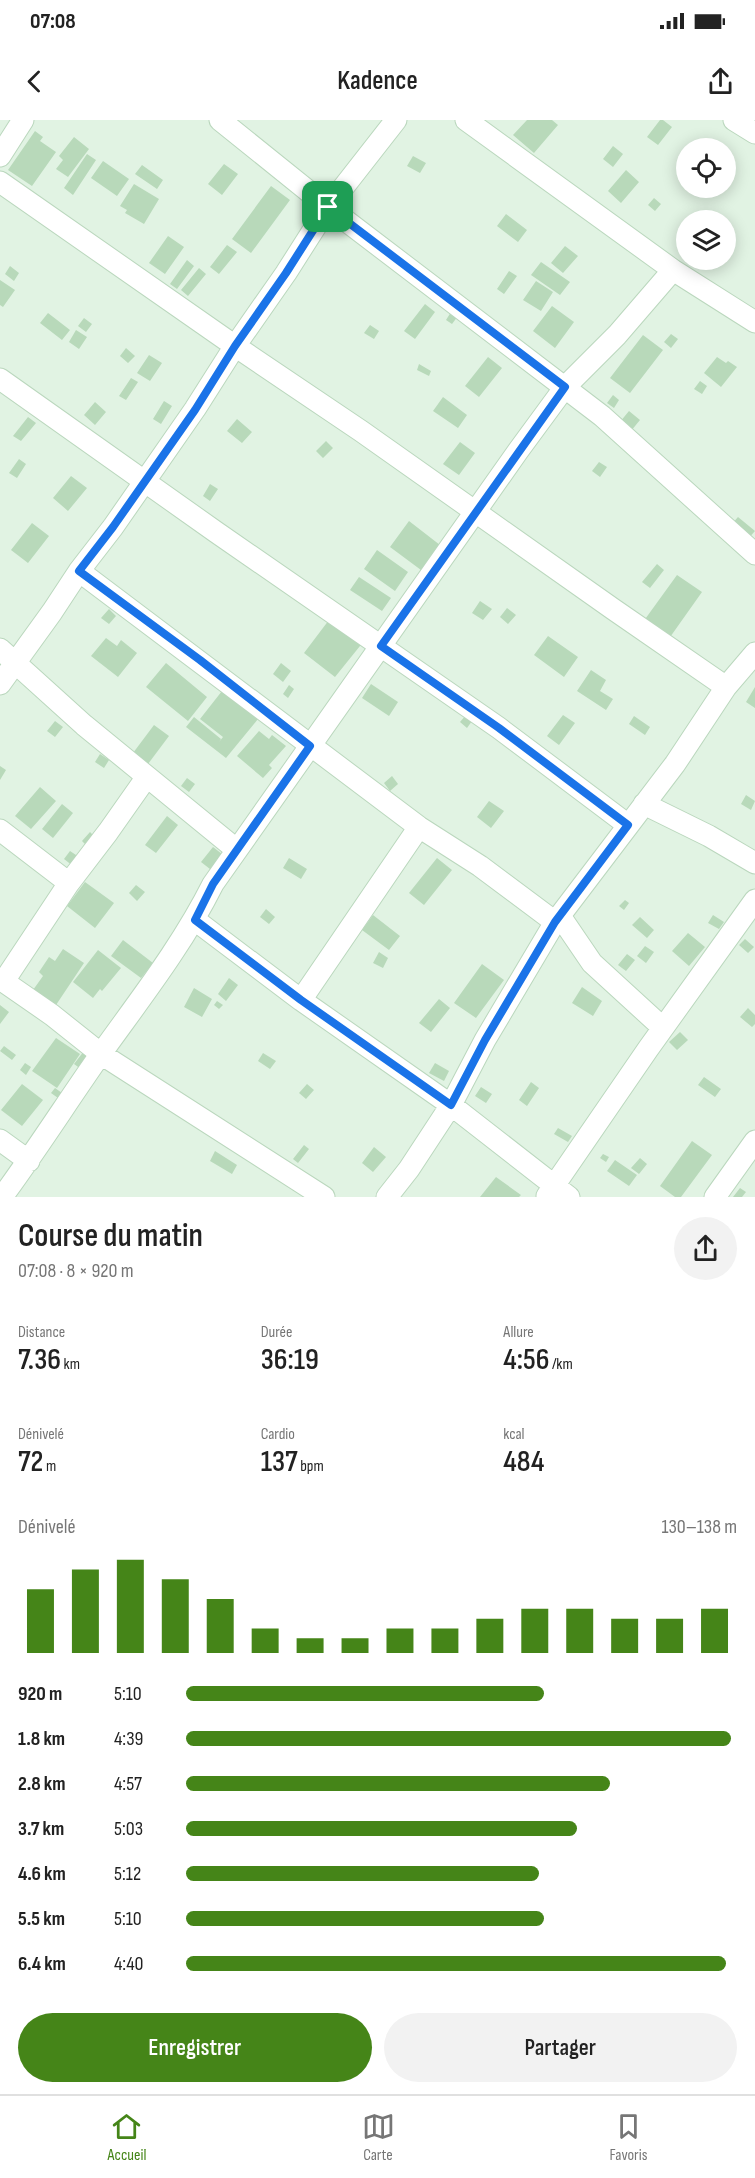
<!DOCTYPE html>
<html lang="fr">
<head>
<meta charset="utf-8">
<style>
  :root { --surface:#fff; --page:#f2f2f2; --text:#222; --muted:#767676; --line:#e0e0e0; --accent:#458518 }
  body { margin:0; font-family:"Sofia Sans Condensed",sans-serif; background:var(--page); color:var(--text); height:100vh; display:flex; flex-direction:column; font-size:22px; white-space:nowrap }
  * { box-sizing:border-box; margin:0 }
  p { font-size:20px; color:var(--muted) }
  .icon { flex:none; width:33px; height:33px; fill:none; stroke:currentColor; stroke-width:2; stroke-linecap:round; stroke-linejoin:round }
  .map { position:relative; height:1077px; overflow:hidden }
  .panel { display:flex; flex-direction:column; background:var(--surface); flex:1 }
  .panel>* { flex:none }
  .controls { position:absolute; left:676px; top:18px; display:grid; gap:12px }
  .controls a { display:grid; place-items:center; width:60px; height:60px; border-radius:50%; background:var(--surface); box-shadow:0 3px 15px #0003; font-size:30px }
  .pin { position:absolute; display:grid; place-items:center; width:51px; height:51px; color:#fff; margin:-26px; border-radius:12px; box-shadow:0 3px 9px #0006 }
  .round { display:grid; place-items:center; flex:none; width:63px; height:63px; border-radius:32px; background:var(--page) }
  .overview { display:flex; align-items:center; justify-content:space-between; height:102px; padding:0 18px }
  h1 { font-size:33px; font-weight:600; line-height:45px }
  .stats { display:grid; grid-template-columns:repeat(3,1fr); gap:9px; height:102px; padding:6px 18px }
  .stats div { display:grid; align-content:center }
  .stats b { font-size:30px; font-weight:600 }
  .stats small { font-size:16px; font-weight:400 }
  .stats p { font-size:16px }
  .chart { height:168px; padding:12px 18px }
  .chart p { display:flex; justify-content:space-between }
  .chart svg { width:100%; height:108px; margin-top:6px; stroke:var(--accent); stroke-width:6 }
  .action { display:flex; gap:12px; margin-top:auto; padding:12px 18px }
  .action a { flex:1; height:69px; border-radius:36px; background:var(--accent); color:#fff; font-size:24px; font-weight:600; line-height:69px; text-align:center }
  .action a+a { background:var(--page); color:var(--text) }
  ul { padding:0 18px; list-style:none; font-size:20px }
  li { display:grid; grid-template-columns:96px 72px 1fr; align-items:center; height:45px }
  li i { height:15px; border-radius:8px; background:var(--accent) }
  .status { display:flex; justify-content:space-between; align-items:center; height:42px; padding:0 30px; background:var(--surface); direction:ltr }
  .status svg { height:16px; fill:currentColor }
  header { display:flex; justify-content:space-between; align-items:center; height:78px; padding:0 18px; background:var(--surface); font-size:27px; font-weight:600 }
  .dock { display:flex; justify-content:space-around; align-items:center; height:84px; border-top:2px solid var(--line); background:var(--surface); font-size:16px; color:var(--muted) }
  .dock a { display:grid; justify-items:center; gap:3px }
  .dock .active { color:var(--accent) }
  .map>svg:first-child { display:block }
</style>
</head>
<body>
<div class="status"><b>07:08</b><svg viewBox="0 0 49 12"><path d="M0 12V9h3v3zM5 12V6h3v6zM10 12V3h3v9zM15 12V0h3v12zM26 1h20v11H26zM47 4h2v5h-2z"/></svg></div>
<header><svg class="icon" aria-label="back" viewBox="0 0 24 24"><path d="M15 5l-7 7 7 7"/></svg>Kadence<svg class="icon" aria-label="share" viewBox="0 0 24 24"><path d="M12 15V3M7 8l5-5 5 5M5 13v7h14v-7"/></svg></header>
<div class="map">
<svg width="755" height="1077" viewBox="0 0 755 1077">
  <rect width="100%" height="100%" fill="#e1f3e3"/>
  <path fill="#b8d9ba" d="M527 0H552L558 5 534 33 513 15Z
    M660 0H663L672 7 658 25 647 17Z
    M35 11 43 17 40 21 56 32 32 66 8 50Z
    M74 17 89 29 68 57 56 49 63 40 59 36Z
    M613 26 623 34 613 47 603 39Z
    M87 34 96 40 73 75 64 68Z
    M413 36 426 43 420 53 407 46Z
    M103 41 129 59 117 76 91 58Z
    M224 44 238 54 222 75 208 64Z
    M142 45 163 60 157 69 135 54Z
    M626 50 639 62 621 83 608 71Z
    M134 64 159 79 144 104 125 93 127 90 120 86Z
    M271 66 290 80 251 133 232 119Z
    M654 78 661 84 655 91 648 85Z
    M506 94 527 110 518 122 497 106Z
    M168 116 184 127 165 154 149 143Z
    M227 125 237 132 219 154 210 147Z
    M565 126 578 136 563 153 551 143Z
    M187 140 194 146 177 169 170 164Z
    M541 142 570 162 560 175 531 155Z
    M10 146 19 153 14 161 5 154Z
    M199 148 206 154 188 176 181 170Z
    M509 151 517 156 504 174 497 169Z
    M0 160 15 170 3 187 0 185Z
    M536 161 553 172 541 191 523 180Z
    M425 184 435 192 415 219 404 211Z
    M552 186 574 202 555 228 533 211Z
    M451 192 458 196 452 204 446 200Z
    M48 193 70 210 62 220 40 203Z
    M84 198 92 204 86 212 78 206Z
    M370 205 379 211 374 219 364 213Z
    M76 210 87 217 79 229 69 222Z
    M671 214 678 219 671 228 664 222Z
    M643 215 663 230 630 273 610 258Z
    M126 228 135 236 128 243 120 236Z
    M149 235 162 243 150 261 137 253Z
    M488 237 502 248 479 277 465 266Z
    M717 237 726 243 728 241 737 247 721 267 704 253Z
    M419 244 431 251 429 256 417 250Z
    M131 258 138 262 126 280 119 276Z
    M700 261 707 266 702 274 694 269Z
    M613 275 619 280 614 288 607 283Z
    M443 277 467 295 458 308 433 291Z
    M164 281 172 286 161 304 153 299Z
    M95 282 106 292 95 305 84 295Z
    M629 291 640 300 626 317 615 308Z
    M28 297 36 303 21 321 13 316Z
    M237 299 252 312 242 323 227 311Z
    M326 321 333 328 323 338 316 331Z
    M460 322 475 333 459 355 443 344Z
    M19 339 26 344 17 358 9 353Z
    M599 342 607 347 600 357 592 351Z
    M71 356 87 368 68 391 53 378Z
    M210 364 218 369 210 381 203 376Z
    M738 397 755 411 747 420 730 406Z
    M409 401 440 425 421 450 390 427Z
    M32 403 49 416 28 443 11 430Z
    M377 430 408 452 395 471 364 449Z
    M657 444 664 450 650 468 642 462Z
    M677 455 702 472 668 520 643 502Z
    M359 457 391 478 382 491 350 470Z
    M480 481 492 489 483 500 472 493Z
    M507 488 516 495 508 504 500 497Z
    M109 489 116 496 109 504 101 498Z
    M332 496 364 521 335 557 304 533Z
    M548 516 578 537 564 557 534 535Z
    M106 518 117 526 121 520 137 533 118 557 91 536Z
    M166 543 207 577 188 601 146 567Z
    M281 543 291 551 283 562 273 554Z
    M591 550 606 560 600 571 613 579 606 590 577 571Z
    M371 564 398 582 389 596 362 578Z
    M289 565 294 569 288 578 283 574Z
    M755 567V588L746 582Z
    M222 571 258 599 226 638 186 607 194 597 221 619 219 622 223 617 200 599Z
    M466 595 472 601 467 608 460 602Z
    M563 595 575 603 559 625 547 616Z
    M634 596 650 607 645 615 629 604Z
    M55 601 63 607 55 617 47 611Z
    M154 605 169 616 148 644 133 633Z
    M259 611 269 619 272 615 286 626 269 645 272 648 263 658 237 636Z
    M100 634 109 640 104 648 95 642Z
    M0 646 6 650 0 660Z
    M392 656 398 664 390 671 384 663Z
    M187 658 195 664 189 672 181 666Z
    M40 667 56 681 31 709 15 696Z
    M746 675 755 681 751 690 741 684Z
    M489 681 504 691 491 708 477 697Z
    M62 684 73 693 53 718 42 709Z
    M167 696 178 705 156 733 145 725Z
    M90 712 95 717 87 726 82 721Z
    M213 727 222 734 210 749 201 742Z
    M70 731 79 737 73 746 64 739Z
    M289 738 307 749 301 759 283 748Z
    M437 738 452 750 424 785 409 773Z
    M85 762 114 783 95 808 67 786Z
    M136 765 145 772 137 781 129 773Z
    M625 780 629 783 624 790 619 786Z
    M266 789 275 797 269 804 260 797Z
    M373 795 400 816 389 830 362 810Z
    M713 795 724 802 719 809 708 803Z
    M640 797 654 810 647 818 632 805Z
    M688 813 705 827 689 846 672 831Z
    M745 819 754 827 748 833 739 825Z
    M123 820 153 843 141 858 111 836Z
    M645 826 654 832 646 843 637 836Z
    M63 829 84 843 56 885 33 870 43 856 39 852 49 837 55 841Z
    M98 830 121 848 102 871 100 869 93 878 73 862Z
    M379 832 388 838 383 848 373 843Z
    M627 834 635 840 626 851 618 845Z
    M482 844 504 860 476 898 454 883Z
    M229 858 238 865 226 881 218 874Z
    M582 867 602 881 593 896 572 883Z
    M194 868 212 879 202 897 184 887Z
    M439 879 450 888 431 912 419 903Z
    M217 881 223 885 219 889 214 885Z
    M0 885 9 892 0 904Z
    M748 888 755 895V904L752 907 740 897Z
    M680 912 688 920 677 930 669 922Z
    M56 918 80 934 57 968 32 951Z
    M4 926 16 935 12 940 0 931Z
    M84 931 91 936 81 949 74 944Z
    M263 933 276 941 270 949 258 941Z
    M25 943 31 947 26 955 20 950Z
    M435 943 449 951 444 961 429 953Z
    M704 957 721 969 715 977 698 965Z
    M531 962 539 968 527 986 519 980Z
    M22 964 43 980 22 1006 1 990Z
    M307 964 314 970 306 979 299 973Z
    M481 967 492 974 486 983 475 976Z
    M55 968 62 973 58 978 51 973Z
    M558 1008 572 1016 568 1022 554 1014Z
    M692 1021 712 1035 681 1077H675L660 1066Z
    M304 1025 309 1029 298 1043 293 1039Z
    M374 1027 386 1037 373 1052 362 1043Z
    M215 1031 237 1045 232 1054 210 1041Z
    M603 1034 609 1037 606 1042 600 1038Z
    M640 1038 647 1044 639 1054 631 1048Z
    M615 1040 637 1055 629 1066 607 1051Z
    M496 1057 521 1075 519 1077H480Z
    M740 1068 746 1072 742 1077H733Z"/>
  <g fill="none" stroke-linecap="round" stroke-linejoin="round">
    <defs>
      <path id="street" d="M220 0 328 87 602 296 755 434
        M466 0 673 150 755 202
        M734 0 755 13
        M0 36 23 0
        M0 62 235 226 361 311 613 489 726 567
        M0 259 216 412 499 608 628 705
        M79 451 419 707 480 746 555 802
        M0 529 84 605 237 730
        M0 564 52 492 79 451 113 407 195 289 235 226 286 153 328 87 396 0
        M644 684 709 716 755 743
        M0 710 69 763
        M560 796 592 843 663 908
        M195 800 301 880 451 985 569 1077
        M0 859 52 895 101 934 324 1077
        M4 861 69 763 108 712 146 658
        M301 880 419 707
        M0 1020 29 1041
        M547 1076 648 929 755 780
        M2 1077C36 1031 67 982 100 935 140 879 182 826 213 764L518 331 565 267 617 215 673 150
        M387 1077 409 1049 451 985 485 920 555 802 675 644 726 567 755 533
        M715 1077 755 1021"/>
    </defs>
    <use href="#street" stroke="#bad7bd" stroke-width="23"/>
    <use href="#street" stroke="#fff" stroke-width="21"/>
  </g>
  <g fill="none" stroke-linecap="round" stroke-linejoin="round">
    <defs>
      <path id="route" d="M328 87 565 267 381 526 499 608 628 705 555 802 485 920 451 985 301 880 195 800 213 764 310 626 200 540 79 451 113 407 195 290 235 226 286 153Z"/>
    </defs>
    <use href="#route" stroke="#fff" stroke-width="12"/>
    <use href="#route" stroke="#1a73e8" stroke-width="8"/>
  </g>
</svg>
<div class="controls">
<a><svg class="icon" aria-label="locate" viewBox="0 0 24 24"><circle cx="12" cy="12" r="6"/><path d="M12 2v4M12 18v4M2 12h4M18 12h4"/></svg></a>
<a><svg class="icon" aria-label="layers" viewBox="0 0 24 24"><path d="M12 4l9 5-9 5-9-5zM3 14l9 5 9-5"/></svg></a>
</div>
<div class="pin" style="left:328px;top:87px;background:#1e9e55"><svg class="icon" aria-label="arrive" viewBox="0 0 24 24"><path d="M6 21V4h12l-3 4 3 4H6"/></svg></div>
</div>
<section class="panel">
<div class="overview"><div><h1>Course du matin</h1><p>07:08 · 8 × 920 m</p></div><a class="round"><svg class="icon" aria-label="share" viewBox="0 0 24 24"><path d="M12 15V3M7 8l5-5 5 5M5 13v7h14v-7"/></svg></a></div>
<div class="stats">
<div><p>Distance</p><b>7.36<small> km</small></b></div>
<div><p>Durée</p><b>36:19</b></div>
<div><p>Allure</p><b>4:56<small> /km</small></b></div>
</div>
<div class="stats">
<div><p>Dénivelé</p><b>72<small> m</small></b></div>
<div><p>Cardio</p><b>137<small> bpm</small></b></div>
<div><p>kcal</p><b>484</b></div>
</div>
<div class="chart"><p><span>Dénivelé</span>130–138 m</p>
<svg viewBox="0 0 160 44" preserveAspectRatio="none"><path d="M5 44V18M15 44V10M25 44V6M35 44V14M45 44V22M55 44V34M65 44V38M75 44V38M85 44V34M95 44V34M105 44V30M115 44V26M125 44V26M135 44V30M145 44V30M155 44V26"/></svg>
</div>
<ul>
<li><b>920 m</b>5:10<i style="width:65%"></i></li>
<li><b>1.8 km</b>4:39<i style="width:99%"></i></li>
<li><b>2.8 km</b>4:57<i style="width:77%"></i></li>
<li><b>3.7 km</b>5:03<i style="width:71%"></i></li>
<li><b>4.6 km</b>5:12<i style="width:64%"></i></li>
<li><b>5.5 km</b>5:10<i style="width:65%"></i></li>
<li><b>6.4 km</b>4:40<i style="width:98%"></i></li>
</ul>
<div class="action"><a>Enregistrer</a><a>Partager</a></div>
</section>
<nav class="dock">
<a class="active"><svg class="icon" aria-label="home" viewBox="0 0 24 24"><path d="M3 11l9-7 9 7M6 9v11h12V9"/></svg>Accueil</a>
<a><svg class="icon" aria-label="map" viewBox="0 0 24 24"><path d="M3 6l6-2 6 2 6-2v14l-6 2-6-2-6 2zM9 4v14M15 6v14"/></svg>Carte</a>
<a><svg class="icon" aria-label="saved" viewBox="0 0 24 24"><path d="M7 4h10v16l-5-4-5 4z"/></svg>Favoris</a>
</nav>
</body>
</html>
